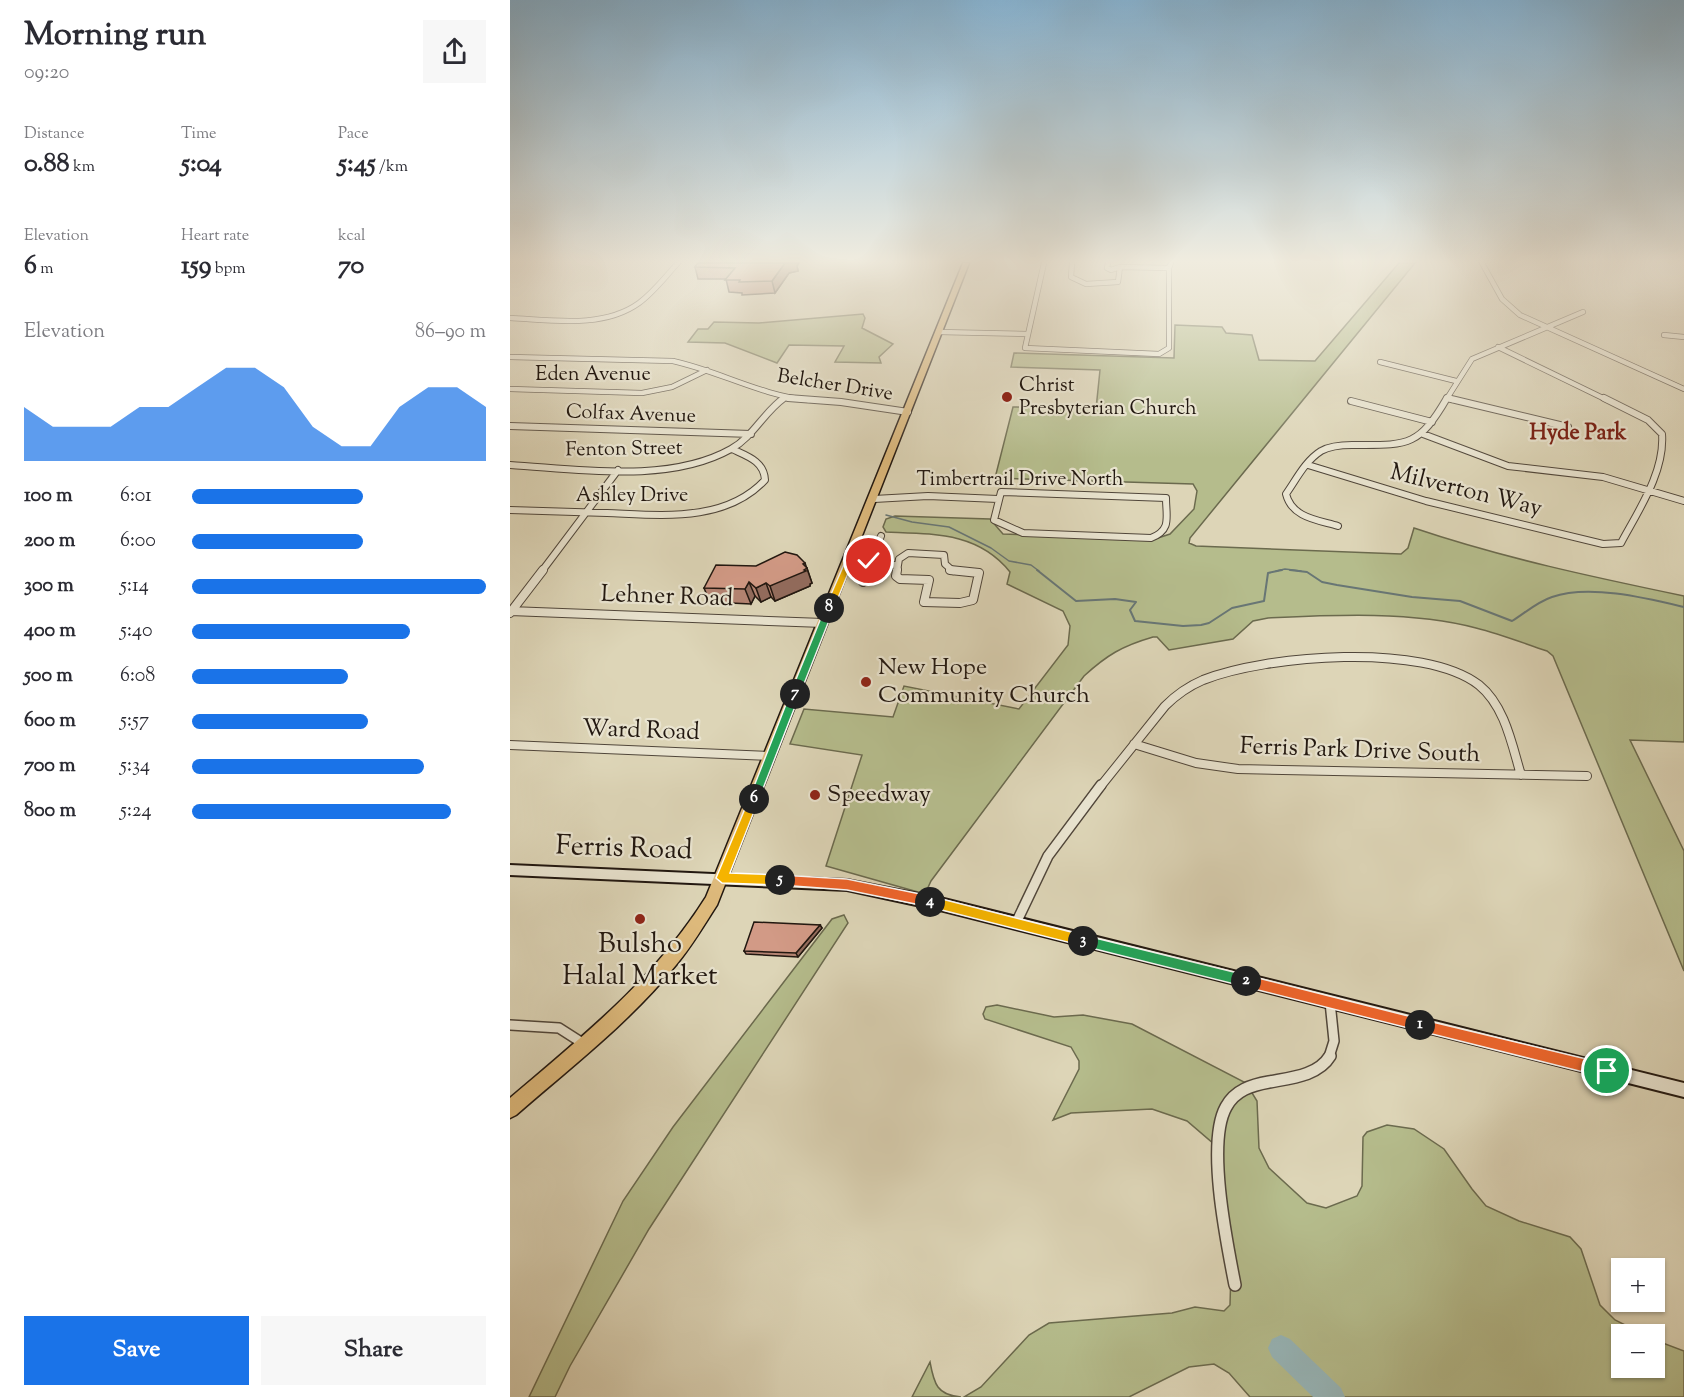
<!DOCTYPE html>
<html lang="en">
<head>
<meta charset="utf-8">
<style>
  :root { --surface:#fff; --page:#f7f7f7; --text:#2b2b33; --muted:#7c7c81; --accent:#1a73e8 }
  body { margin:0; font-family:"Sorts Mill Goudy",serif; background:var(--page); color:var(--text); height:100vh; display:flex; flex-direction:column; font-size:22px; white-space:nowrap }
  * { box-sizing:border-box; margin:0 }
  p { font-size:20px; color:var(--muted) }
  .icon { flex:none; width:33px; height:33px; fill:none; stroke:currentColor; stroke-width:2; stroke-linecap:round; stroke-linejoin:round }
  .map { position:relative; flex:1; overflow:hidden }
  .side { display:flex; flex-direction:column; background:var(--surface); width:510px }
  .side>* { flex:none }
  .buttons { position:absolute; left:1101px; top:1258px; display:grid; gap:12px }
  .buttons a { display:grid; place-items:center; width:54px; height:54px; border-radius:0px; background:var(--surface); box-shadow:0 2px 4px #0004; font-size:30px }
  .pin { position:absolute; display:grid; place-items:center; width:51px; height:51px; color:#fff; margin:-26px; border:3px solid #fff; border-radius:50%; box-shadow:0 2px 6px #0007 }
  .km { position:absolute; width:30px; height:30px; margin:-15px; border-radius:50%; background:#222; color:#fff; font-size:16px; line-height:30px; text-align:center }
  .round { display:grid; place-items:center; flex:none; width:63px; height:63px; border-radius:0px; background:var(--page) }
  .headline { display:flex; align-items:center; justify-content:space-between; height:102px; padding:0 24px }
  h1 { font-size:33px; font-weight:700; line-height:45px }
  .stats { display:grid; grid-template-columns:repeat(3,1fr); gap:9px; height:102px; padding:6px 24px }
  .stats div { display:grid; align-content:center }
  .stats b { font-size:26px; font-weight:700 }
  .stats small { font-size:16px; font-weight:400 }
  .stats p { font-size:16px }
  .chart { height:168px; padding:12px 24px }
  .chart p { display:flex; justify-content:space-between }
  .chart svg { width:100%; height:108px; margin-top:6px; fill:var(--accent); opacity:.7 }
  .primary-button { display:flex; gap:12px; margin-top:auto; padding:12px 24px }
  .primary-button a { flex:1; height:69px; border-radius:0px; background:var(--accent); color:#fff; font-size:24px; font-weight:700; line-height:69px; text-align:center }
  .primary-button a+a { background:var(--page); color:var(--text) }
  ul { padding:0 24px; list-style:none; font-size:20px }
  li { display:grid; grid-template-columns:96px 72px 1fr; align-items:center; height:45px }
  li i { height:15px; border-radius:8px; background:var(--accent) }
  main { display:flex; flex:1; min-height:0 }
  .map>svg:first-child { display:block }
</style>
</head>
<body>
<main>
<section class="side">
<div class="headline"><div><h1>Morning run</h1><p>09:20</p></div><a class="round"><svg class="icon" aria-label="share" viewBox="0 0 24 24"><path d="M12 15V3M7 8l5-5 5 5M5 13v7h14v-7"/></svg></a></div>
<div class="stats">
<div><p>Distance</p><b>0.88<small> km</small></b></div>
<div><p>Time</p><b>5:04</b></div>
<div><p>Pace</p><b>5:45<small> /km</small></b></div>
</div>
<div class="stats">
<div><p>Elevation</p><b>6<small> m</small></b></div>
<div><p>Heart rate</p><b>159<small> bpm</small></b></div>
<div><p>kcal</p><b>70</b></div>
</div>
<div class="chart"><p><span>Elevation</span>86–90 m</p>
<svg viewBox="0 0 160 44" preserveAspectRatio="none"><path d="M0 44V22L10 30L20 30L30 30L40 22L50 22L60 14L70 6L80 6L90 14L100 30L110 38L120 38L130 22L140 14L150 14L160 22V44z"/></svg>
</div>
<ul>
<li><b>100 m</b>6:01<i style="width:58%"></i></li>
<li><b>200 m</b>6:00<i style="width:58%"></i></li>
<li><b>300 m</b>5:14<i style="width:100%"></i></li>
<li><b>400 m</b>5:40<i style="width:74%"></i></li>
<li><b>500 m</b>6:08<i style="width:53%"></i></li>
<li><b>600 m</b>5:57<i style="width:60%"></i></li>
<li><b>700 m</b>5:34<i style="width:79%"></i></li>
<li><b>800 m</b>5:24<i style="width:88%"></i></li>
</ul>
<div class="primary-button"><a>Save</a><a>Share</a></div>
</section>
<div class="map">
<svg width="1174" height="1397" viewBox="0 0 1174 1397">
  <rect width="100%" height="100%" fill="#ddd5b7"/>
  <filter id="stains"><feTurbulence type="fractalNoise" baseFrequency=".00333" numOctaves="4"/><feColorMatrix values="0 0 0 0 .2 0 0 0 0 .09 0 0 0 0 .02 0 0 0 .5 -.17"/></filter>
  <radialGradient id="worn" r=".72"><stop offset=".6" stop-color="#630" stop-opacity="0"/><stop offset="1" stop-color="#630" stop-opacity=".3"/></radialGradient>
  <path fill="#b5bc8c" stroke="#6b6a4e" stroke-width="1.5" d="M889 263H905L680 538 679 543 686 546 891 554 898 548 904 528C993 558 1083 577 1174 596V742L1120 740 1174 851V971L1043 656 1037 651C1013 643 990 634 966 628 902 611 823 615 758 618L743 621 723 639 659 650 647 637H643C612 646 597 655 574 676L421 881 415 894 316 866 352 755 280 744 294 709 383 717 394 686 509 709 558 645 560 626 553 611 497 584 500 572C468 532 423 534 376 532L373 527 376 519 385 516 480 519 493 534 645 539 660 534 684 509 687 491 683 484 485 478 503 407 586 409 590 370 501 367 504 353 664 358 665 325 712 327 716 333 742 335 749 360 805 361Z
    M353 314 355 318 352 328 383 344 369 357 371 363 325 362 334 346 279 345 267 363 215 343 178 342 188 329H198L204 322 249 323Z
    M334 915 338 923 139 1229 60 1366 45 1397H19L113 1201 163 1127 322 919Z
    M487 1005 544 1017 573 1015 622 1024 736 1083 747 1101 749 1148 759 1168 797 1203 816 1208 847 1196 852 1186 853 1137 857 1132 877 1125 904 1129 934 1149 962 1189 976 1206 1009 1221 1060 1237 1071 1249 1090 1305 1105 1320 1135 1335H1112V1368H1144L1145 1340 1174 1351V1397H740L719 1373 704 1364 679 1367 619 1397H454L471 1387 519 1335 539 1323 662 1313 685 1307 714 1311 720 1305 721 1269 705 1145 677 1121 642 1109 561 1113 543 1120 569 1069V1061L561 1047 475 1019 473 1014 476 1007Z
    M420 1362C424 1384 427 1395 451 1397H402Z"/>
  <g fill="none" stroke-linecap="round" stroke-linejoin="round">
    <path stroke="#687675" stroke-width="1.5" d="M376 515 402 522 439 527 481 548 499 561 521 565 529 571
      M766 571 775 569 791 571"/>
    <path stroke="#687675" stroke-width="2" d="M527 570 566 601 605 599 626 602 620 610 625 621 673 626 691 625 699 623 722 608 754 601 758 573 772 570
      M780 570 797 572 812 582 827 585 902 597 950 601 1002 621C1015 613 1027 602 1042 597 1079 584 1136 598 1174 607"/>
    <path fill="#97b6b9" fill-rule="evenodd" d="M771 1335 780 1339 831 1388 835 1397H803L762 1357 758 1348 762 1339Z"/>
    <defs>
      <path id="minor-far4" d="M534 263 515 348 649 354 659 348V268L661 263
        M562 263 561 277 576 284 608 282 610 267
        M598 263 597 268 601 270 610 267 659 268
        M972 263 992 299 1010 315 1174 389
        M0 318C41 320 93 329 129 303 144 292 155 277 168 263
        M429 332 517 334
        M1154 335 1174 337
        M988 347 1097 400
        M0 357 163 361C209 371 252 396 299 400
        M870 362 946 381
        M0 389 132 393 162 387 197 370
        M936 398 943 400
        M272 400 274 398
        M936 400 962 359 1073 312"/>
      <path id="minor-far3" d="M278 398 331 402 398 412
        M937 398 1058 427
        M841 401 922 422
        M0 426 241 434
        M913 434 998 466 1093 477 1174 501
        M0 465C68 469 159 484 221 449 243 437 254 412 274 398
        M798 465 916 501 1093 544 1111 543C1128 511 1155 472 1152 434L1138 420 1094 398
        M491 492 656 498C656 517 662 530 641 538L513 533 484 520Z
        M364 499 418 496 488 499
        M0 510C32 511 65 512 97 513 151 515 215 523 255 480 254 461 237 456 222 449
        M828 526C808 520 782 518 776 494 786 480 795 461 811 451 820 446 832 445 842 445 897 445 908 448 937 398
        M338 563 386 565
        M32 571 108 470
        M356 571 371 536
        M387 571 389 559 398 553 434 555 435 564 443 571"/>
      <path id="minor-far2" d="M387 570 386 576 390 579 419 580 414 602 450 603 463 600 469 573 440 570
        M353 582 357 570
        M0 611 313 623
        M0 613 33 570
        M624 744 686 763 728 769 1077 776
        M0 745 260 756
        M590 787 655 706C666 695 679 686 693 680 756 655 914 642 969 685 995 706 1002 745 1011 775"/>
      <path id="minor-far1" d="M506 923 538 856 591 785
        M0 1025 49 1028 74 1044
        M819 1057 824 1041 820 1002"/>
      <path id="minor" d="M725 1285C717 1244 696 1143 716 1107 725 1090 742 1085 759 1082 780 1078 808 1076 820 1056"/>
      <path id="secondary" d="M0 865 337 880 434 899 1174 1083V1097L434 911 337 890 0 875Z"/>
      <path id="primary" d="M453 263H459L207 905C194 925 182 946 166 965 120 1022 61 1067 6 1115L0 1118V1098C75 1034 143 981 196 897Z"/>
    </defs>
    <use href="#minor-far4" stroke="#50463a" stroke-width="6"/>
    <use href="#minor-far3" stroke="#50463a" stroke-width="8"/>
    <use href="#minor-far2" stroke="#50463a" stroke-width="10"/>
    <use href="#minor-far1" stroke="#50463a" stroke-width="12"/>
    <use href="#minor" stroke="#50463a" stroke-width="14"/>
    <use href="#secondary" stroke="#211710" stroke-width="4"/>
    <use href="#primary" stroke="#211710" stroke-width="3"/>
    <use href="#minor-far4" stroke="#e9e4d0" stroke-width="4.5"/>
    <use href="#minor-far3" stroke="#e9e4d0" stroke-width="6"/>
    <use href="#minor-far2" stroke="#e9e4d0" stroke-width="8"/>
    <use href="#minor-far1" stroke="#e9e4d0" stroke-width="9"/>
    <use href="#minor" stroke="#e9e4d0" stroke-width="11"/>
    <use href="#secondary" fill="#e9e4d0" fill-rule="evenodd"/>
    <use href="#primary" fill="#deba7c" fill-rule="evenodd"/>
  </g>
  <path fill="#b58473" stroke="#211710" stroke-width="1.5" d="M188 263H289L287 266 288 271 279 273 265 293 232 295V293L219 292 216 279H188L185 267Z
    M297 568 302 583 300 584V586L265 601 261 597 251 602 245 596 241 604 200 602 194 588Z
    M310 925 312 928 288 957 236 954 234 951Z"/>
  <path fill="#936c5e" stroke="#211710" stroke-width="1.5" d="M275 263H289L287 266 288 271 279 273 265 293 262 281Z
    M295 563 302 583 300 584V586L265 601 260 586Z
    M239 582 245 596 241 604 235 589Z
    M256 583 261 597 251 602 246 588Z
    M310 925 312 928 288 957 286 953Z"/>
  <path fill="#d29a86" stroke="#211710" stroke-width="1.5" d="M188 263H275L262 281 229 282 230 280H215L225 268 185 267Z
    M275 552 287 555 295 563 293 564 297 568 294 570 296 571 260 586 256 583 246 588 239 582 235 589 194 588 206 565 246 566Z
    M244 922 310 925 286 953 234 951Z"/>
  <linearGradient id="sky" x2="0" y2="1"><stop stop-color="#87b5d5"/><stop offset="0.57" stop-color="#f0ecdf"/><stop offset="1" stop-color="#f0ecdf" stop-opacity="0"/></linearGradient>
  <rect width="1174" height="458" fill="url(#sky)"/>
  <path fill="#f0652b" stroke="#fff" stroke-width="1.5" d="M910 1019 1097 1064 1102 1066 1104 1071 1102 1076 1097 1078 910 1031 906 1029 904 1025 906 1020Z"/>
  <path fill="#f0652b" stroke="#fff" stroke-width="1.5" d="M736 975 910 1019 915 1020 917 1025 915 1029 910 1031 736 987 729 981Z"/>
  <path fill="#22a559" stroke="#fff" stroke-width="1.5" d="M573 935 736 975 742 981 736 987 573 946 567 941Z"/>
  <path fill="#f5b400" stroke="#fff" stroke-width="1.5" d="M420 896 573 935 579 941 573 946 420 907 414 902Z"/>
  <path fill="#f0652b" stroke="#fff" stroke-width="1.5" d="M270 875 337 879 420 896 426 902 420 907 337 890 270 885 264 880Z"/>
  <path fill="#f5b400" stroke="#fff" stroke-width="1.5" d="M244 795 249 799 220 873 270 875 276 880 270 885 212 883 206 878 239 799Z"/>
  <path fill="#22a559" stroke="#fff" stroke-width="1.5" d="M285 691 290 694 249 799 248 803H240L239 799 280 694Z"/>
  <path fill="#22a559" stroke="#fff" stroke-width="1.5" d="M319 605 324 608 290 694 285 698 281 697 280 694 315 608Z"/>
  <path fill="#f5b400" stroke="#fff" stroke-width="1.5" d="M356 559H362L361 566H341L324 608 316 610 315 608 335 562H355Z"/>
  <g fill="#8f2418" stroke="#e9e4d0" stroke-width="2">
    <circle cx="497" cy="397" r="6"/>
    <circle cx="356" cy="682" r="6"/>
    <circle cx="305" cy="795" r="6"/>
    <circle cx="130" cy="919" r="6"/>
  </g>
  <g text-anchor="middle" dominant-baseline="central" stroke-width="4.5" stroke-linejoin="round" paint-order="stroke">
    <g font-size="20" fill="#211710" stroke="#e9e4d0">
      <text x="83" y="375">Eden Avenue</text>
      <text transform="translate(325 386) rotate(9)">Belcher Drive</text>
      <text transform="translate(121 415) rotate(2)">Colfax Avenue</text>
      <text transform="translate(114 450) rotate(-1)">Fenton Street</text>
      <text x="510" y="480">Timbertrail Drive North</text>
      <text x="122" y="496">Ashley Drive</text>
    </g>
    <g font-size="20" fill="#211710" stroke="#e9e4d0" text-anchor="start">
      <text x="509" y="386">Christ<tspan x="509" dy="23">Presbyterian Church</tspan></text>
    </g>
    <g font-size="22" font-weight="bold" fill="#7a1f14" stroke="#e9e4d0">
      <text x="1068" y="434">Hyde Park</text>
    </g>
    <g font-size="24" fill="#211710" stroke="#e9e4d0">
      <text transform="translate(956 491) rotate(14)">Milverton Way</text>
      <text transform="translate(157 597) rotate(2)">Lehner Road</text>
      <text transform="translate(131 731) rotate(2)">Ward Road</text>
      <text transform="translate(850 751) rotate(2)">Ferris Park Drive South</text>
    </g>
    <g font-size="24" fill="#211710" stroke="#e9e4d0" text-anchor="start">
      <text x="368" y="668">New Hope<tspan x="368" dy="28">Community Church</tspan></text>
      <text x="317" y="795">Speedway</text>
    </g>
    <g font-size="28" fill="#211710" stroke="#e9e4d0">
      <text transform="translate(114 849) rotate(2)">Ferris Road</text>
    </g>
    <g font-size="28" fill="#211710" stroke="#e9e4d0">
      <text x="130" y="945">Bulsho<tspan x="130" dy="32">Halal Market</tspan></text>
    </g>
  </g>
  <rect width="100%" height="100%" filter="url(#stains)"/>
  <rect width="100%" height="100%" fill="url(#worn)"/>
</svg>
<div class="buttons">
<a>+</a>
<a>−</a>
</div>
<div class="pin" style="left:1097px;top:1071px;background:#1e9e55"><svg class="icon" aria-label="arrive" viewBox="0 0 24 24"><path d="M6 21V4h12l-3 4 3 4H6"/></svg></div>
<div class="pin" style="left:359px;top:561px;background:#d93025"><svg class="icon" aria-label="check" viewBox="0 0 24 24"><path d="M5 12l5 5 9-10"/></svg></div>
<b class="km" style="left:910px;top:1025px">1</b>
<b class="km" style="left:736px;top:981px">2</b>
<b class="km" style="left:573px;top:941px">3</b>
<b class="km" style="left:420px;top:902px">4</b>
<b class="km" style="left:270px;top:880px">5</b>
<b class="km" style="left:244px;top:799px">6</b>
<b class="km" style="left:285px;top:694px">7</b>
<b class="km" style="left:319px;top:608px">8</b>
</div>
</main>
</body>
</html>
